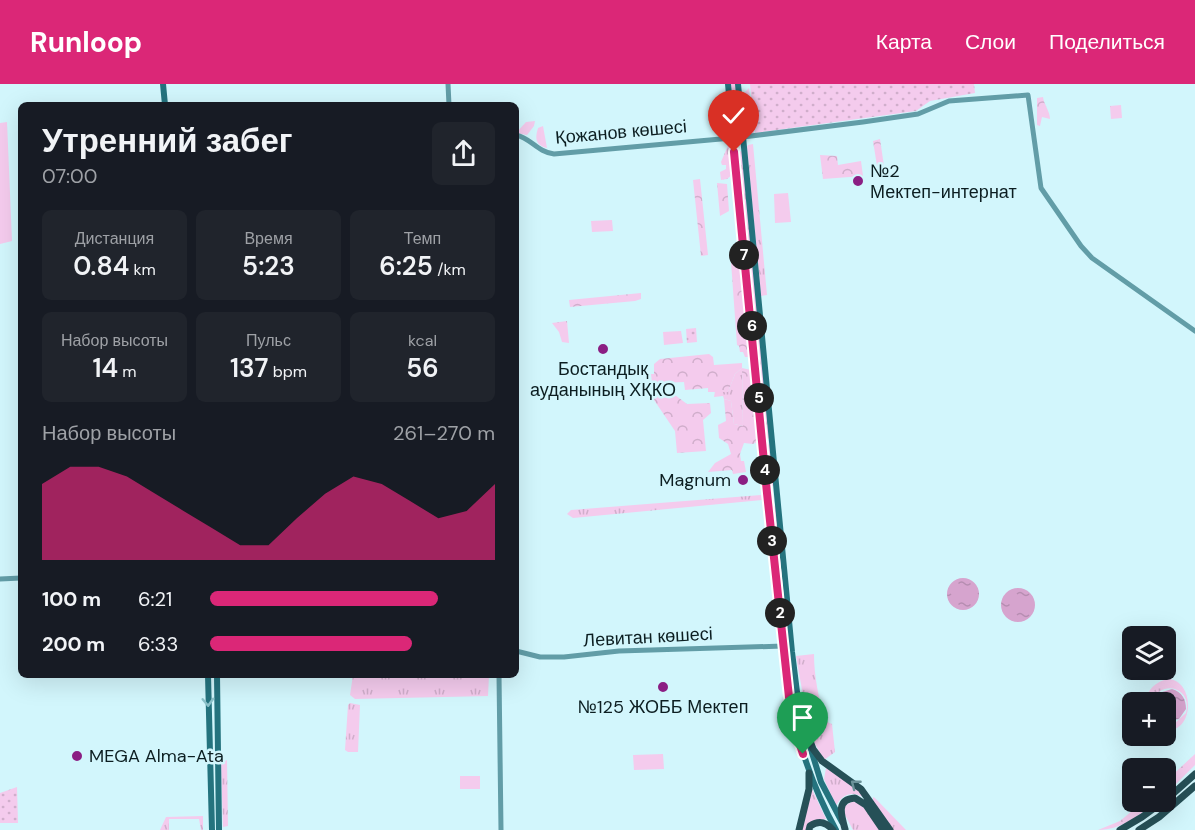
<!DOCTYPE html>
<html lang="ru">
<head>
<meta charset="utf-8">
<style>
  :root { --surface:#171b24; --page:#20242c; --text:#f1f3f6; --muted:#9ea1a6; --accent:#db2777 }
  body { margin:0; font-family:"DM Sans",sans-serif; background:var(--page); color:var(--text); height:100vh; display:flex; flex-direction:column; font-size:22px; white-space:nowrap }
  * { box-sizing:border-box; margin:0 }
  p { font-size:20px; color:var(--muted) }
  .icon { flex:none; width:33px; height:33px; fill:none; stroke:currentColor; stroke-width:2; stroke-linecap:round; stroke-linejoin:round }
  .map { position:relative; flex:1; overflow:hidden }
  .panel { position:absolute; left:18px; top:18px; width:501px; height:576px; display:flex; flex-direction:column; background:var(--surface); border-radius:9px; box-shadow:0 6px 24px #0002 }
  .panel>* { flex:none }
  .tools { position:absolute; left:1122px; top:542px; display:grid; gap:12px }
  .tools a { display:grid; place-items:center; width:54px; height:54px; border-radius:9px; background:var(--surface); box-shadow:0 6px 24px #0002; font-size:30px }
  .pin { position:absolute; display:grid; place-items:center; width:51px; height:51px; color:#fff; margin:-62px -26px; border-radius:50% 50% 50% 0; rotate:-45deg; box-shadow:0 0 6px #0007 }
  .pin .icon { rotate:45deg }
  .km { position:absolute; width:30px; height:30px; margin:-15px; border-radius:50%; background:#222; color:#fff; font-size:16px; line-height:30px; text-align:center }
  .round { display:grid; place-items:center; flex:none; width:63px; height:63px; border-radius:9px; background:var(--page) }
  .headline { display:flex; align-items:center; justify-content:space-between; height:102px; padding:0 24px }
  h1 { font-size:33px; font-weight:600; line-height:45px }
  .metrics { display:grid; grid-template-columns:repeat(3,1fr); gap:9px; height:102px; padding:6px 24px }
  .metrics div { display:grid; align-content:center; border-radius:9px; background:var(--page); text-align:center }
  .metrics b { font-size:26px; font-weight:600 }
  .metrics small { font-size:16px; font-weight:400 }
  .metrics p { font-size:16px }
  .chart { height:168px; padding:12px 24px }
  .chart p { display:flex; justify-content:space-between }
  .chart svg { width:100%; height:108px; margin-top:6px; fill:var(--accent); opacity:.7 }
  ul { padding:0 24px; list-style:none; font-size:20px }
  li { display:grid; grid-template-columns:96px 72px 1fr; align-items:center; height:45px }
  li i { height:15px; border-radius:8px; background:var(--accent) }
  header { display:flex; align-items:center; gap:36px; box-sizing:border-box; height:84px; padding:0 30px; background:var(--accent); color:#fff }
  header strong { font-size:28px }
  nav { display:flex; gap:33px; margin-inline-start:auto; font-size:21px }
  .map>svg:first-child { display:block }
</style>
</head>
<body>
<header>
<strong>Runloop</strong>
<nav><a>Карта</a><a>Слои</a><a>Поделиться</a></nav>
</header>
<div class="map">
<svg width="1195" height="746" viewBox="0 0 1195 746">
  <defs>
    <pattern id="grass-tufts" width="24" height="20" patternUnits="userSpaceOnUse" patternTransform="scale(1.5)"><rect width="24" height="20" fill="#f4cbed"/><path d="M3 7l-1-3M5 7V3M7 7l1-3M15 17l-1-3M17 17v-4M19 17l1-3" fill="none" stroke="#d0aecb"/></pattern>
    <pattern id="forest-crowns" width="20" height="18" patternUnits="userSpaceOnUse" patternTransform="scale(1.5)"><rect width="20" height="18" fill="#f4cbed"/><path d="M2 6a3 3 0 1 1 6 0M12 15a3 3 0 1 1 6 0" fill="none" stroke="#d0aecb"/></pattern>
    <pattern id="park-dots" width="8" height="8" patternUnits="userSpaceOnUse" patternTransform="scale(1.5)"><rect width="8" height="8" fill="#f4cbed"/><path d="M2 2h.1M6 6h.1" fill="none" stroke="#d0aecb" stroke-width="1.8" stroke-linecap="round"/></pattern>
    <pattern id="water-ripples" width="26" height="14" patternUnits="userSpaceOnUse" patternTransform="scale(1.5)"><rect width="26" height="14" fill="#d6a4ce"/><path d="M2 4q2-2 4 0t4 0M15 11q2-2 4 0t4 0" fill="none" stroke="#b68db1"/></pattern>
  </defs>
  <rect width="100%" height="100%" fill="#d2f6fc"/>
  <path fill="url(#grass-tufts)" d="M731 0H737L740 40H735Z
    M749 4 754 50 746 47 743 10Z
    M1121 21 1122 34 1111 35 1110 22Z
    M535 37 534 42 527 51 516 49 526 38Z
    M543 42 547 64C535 61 535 54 538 44Z
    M729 59 733 90 727 95 721 96 720 88 726 85V81H722L721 78Z
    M753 60 767 211 761 212 747 63 748 61Z
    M744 67 772 354 763 355 734 68Z
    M742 284 743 342 734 340 731 317 724 315 723 312 714 313 715 307 728 308 735 290Z
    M773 360 776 402H766L763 361Z
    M761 411 762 416 573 434 567 430 571 426Z
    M776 422 794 608 808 674 800 652 791 608 771 423Z
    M814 570C814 593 819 615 825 637L832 640 835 668 824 676 810 651 796 572Z
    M353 591H489L488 612 355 615 350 611Z
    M1168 595C1195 596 1195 649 1166 646V639H1175L1186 629C1193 604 1161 594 1152 618H1145C1148 605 1155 598 1168 595Z
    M350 619 360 621 358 668H348L345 666 348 621Z
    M227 676 228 742 223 743 221 679Z
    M826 684 856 703 863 713C852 707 842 710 836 722L824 695Z
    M812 705 826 735 814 737 806 746H801Z
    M873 713 875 714 906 746H893L873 717Z
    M853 717 861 719 880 746H853L844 729 845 722Z
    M203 732V746H201L199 735H169V746H160L166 733Z"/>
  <path fill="url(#forest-crowns)" d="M1043 13C1044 21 1050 27 1050 35L1042 33 1040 42 1037 41V14Z
    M880 55 885 89 884 90 878 88 873 57Z
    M820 71 837 72 838 81 861 77 863 92 823 95Z
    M700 95 708 171 701 172 693 96Z
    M717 99 727 100 729 127 720 132Z
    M740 173 752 269 751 273H745L743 268H740L739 262 737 261 731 178 732 174Z
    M641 209V215L635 217 570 223 569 216Z
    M567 237 569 259 562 258 559 248 552 239Z
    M709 270 713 273 714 281 742 279V284L751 286 754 291 759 357 753 360 744 359 740 370 741 377H744L746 388 733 390 732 386 708 388 715 379 731 370 728 360 719 354 718 341 726 337 724 315 731 317 734 340 743 342 742 284 735 290 728 308H708V304L685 306 684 298 661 299V307L653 308 651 290H654V280L660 275Z
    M675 311 687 320 710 319 711 329 703 336 706 367 677 369 675 347 654 316V312Z
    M1195 670V681L1166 710V697Z
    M1144 717H1157C1140 731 1121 746 1098 746L1120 737Z"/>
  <path fill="url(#park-dots)" d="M750 0H974L975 9 930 17 916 27 755 49Z
    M696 244 697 258 687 259 686 245Z
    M17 703 18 739H0V709Z"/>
  <path fill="#f4cbed" d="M7 38 12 157 0 160V39Z
    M788 109 791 138 775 139 774 110Z
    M612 136 613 147 592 148 591 137Z
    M681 247 683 259 664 261 663 248Z
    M663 670 664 685 634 686 633 671Z
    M460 692H480V705H460Z"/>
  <path fill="url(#water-ripples)" d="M947 510a16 16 0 1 1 32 0a16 16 0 1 1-32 0Z
    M1001 521a17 17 0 1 1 34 0a17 17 0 1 1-34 0Z
    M1172 605C1182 608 1186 615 1186 625L1179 635 1166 637V618H1154L1159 609Z"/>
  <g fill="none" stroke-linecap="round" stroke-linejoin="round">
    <path stroke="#629da7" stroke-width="5" d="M448 0 449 21
      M516 51C531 54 537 68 554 70L743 53 863 38 918 30 949 17 1028 11 1041 104 1081 162 1092 174 1195 247
      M0 495 21 494
      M516 567 540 573H564L619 567 783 562
      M499 591 501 746"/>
    <path stroke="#24737e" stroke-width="6" d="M163 0 165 21
      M728 0 767 409 789 613C798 660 813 704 836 746
      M738 0 792 568 797 608 805 644
      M208 591 212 746
      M217 591 219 746
      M809 659 821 698 842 738"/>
    <path stroke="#265057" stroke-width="7" d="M804 641 813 665 822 677 861 705 890 746
      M1166 716 1195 690
      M845 745C841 731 836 715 855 714L866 721 883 746
      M799 746 809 705V689
      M809 746 810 742C819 736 826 738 833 746
      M1120 746 1142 733 1164 717
      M1139 746 1159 733 1195 702"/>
  </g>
  <defs><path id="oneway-chevron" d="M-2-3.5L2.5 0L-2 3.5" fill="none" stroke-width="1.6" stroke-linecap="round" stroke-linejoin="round" transform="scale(1.5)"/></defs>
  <use stroke="#8cc2ca" href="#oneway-chevron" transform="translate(208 618) rotate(88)"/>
  <use stroke="#6b9299" href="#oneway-chevron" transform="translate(855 700) rotate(-142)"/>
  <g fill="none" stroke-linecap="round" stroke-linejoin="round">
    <defs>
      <path id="route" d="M734 68 767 409 789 613 794 642 803 670"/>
    </defs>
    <use href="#route" stroke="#fff" stroke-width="12"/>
    <use href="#route" stroke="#db2777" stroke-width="8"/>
  </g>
  <g fill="#8b1e83" stroke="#d2f6fc" stroke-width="2">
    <circle cx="858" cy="97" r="6"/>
    <circle cx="603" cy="265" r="6"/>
    <circle cx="743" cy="396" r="6"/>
    <circle cx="663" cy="603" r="6"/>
    <circle cx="77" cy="672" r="6"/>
  </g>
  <g text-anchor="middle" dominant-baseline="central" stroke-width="5" stroke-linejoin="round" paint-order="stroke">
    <g font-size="18" fill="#0c1e21" stroke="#d2f6fc">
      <text transform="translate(621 48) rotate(-5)">Қожанов көшесі</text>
      <text transform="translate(648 553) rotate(-3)">Левитан көшесі</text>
    </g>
    <g font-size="18" fill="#0c1e21" stroke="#d2f6fc" text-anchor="start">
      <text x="870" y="87">№2<tspan x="870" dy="21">Мектеп-интернат</tspan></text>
      <text x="603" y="285" text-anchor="middle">Бостандық<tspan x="603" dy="21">ауданының ХҚКО</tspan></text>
      <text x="731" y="396" text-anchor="end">Magnum</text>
      <text x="663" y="623" text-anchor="middle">№125 ЖОББ Мектеп</text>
      <text x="89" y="672">MEGA Alma-Ata</text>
    </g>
  </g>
</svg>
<div class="tools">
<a><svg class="icon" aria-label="layers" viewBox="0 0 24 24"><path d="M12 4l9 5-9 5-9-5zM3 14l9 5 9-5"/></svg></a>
<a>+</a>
<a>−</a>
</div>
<div class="pin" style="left:803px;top:670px;background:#1e9e55"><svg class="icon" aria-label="arrive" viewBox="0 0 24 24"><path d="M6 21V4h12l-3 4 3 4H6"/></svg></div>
<div class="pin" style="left:734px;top:68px;background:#d93025"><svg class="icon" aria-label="check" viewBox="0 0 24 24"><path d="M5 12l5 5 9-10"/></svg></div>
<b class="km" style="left:780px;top:529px">2</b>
<b class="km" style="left:772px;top:457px">3</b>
<b class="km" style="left:765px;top:386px">4</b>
<b class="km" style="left:759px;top:314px">5</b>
<b class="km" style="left:752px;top:242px">6</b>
<b class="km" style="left:744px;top:171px">7</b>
<section class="panel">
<div class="headline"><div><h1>Утренний забег</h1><p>07:00</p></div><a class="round"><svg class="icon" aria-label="share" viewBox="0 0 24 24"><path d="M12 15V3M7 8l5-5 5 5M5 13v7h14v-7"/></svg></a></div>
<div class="metrics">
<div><p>Дистанция</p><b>0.84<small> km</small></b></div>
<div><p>Время</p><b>5:23</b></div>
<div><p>Темп</p><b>6:25<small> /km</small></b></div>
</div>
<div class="metrics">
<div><p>Набор высоты</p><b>14<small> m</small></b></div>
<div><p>Пульс</p><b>137<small> bpm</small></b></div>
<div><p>kcal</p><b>56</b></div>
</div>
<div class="chart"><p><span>Набор высоты</span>261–270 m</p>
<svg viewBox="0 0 160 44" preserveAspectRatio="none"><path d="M0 44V13L10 6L20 6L30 10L40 17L50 24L60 31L70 38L80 38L90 27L100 17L110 10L120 13L130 20L140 27L150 24L160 13V44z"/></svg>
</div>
<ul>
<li><b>100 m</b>6:21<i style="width:80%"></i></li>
<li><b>200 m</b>6:33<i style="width:71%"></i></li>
</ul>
</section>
</div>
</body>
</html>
